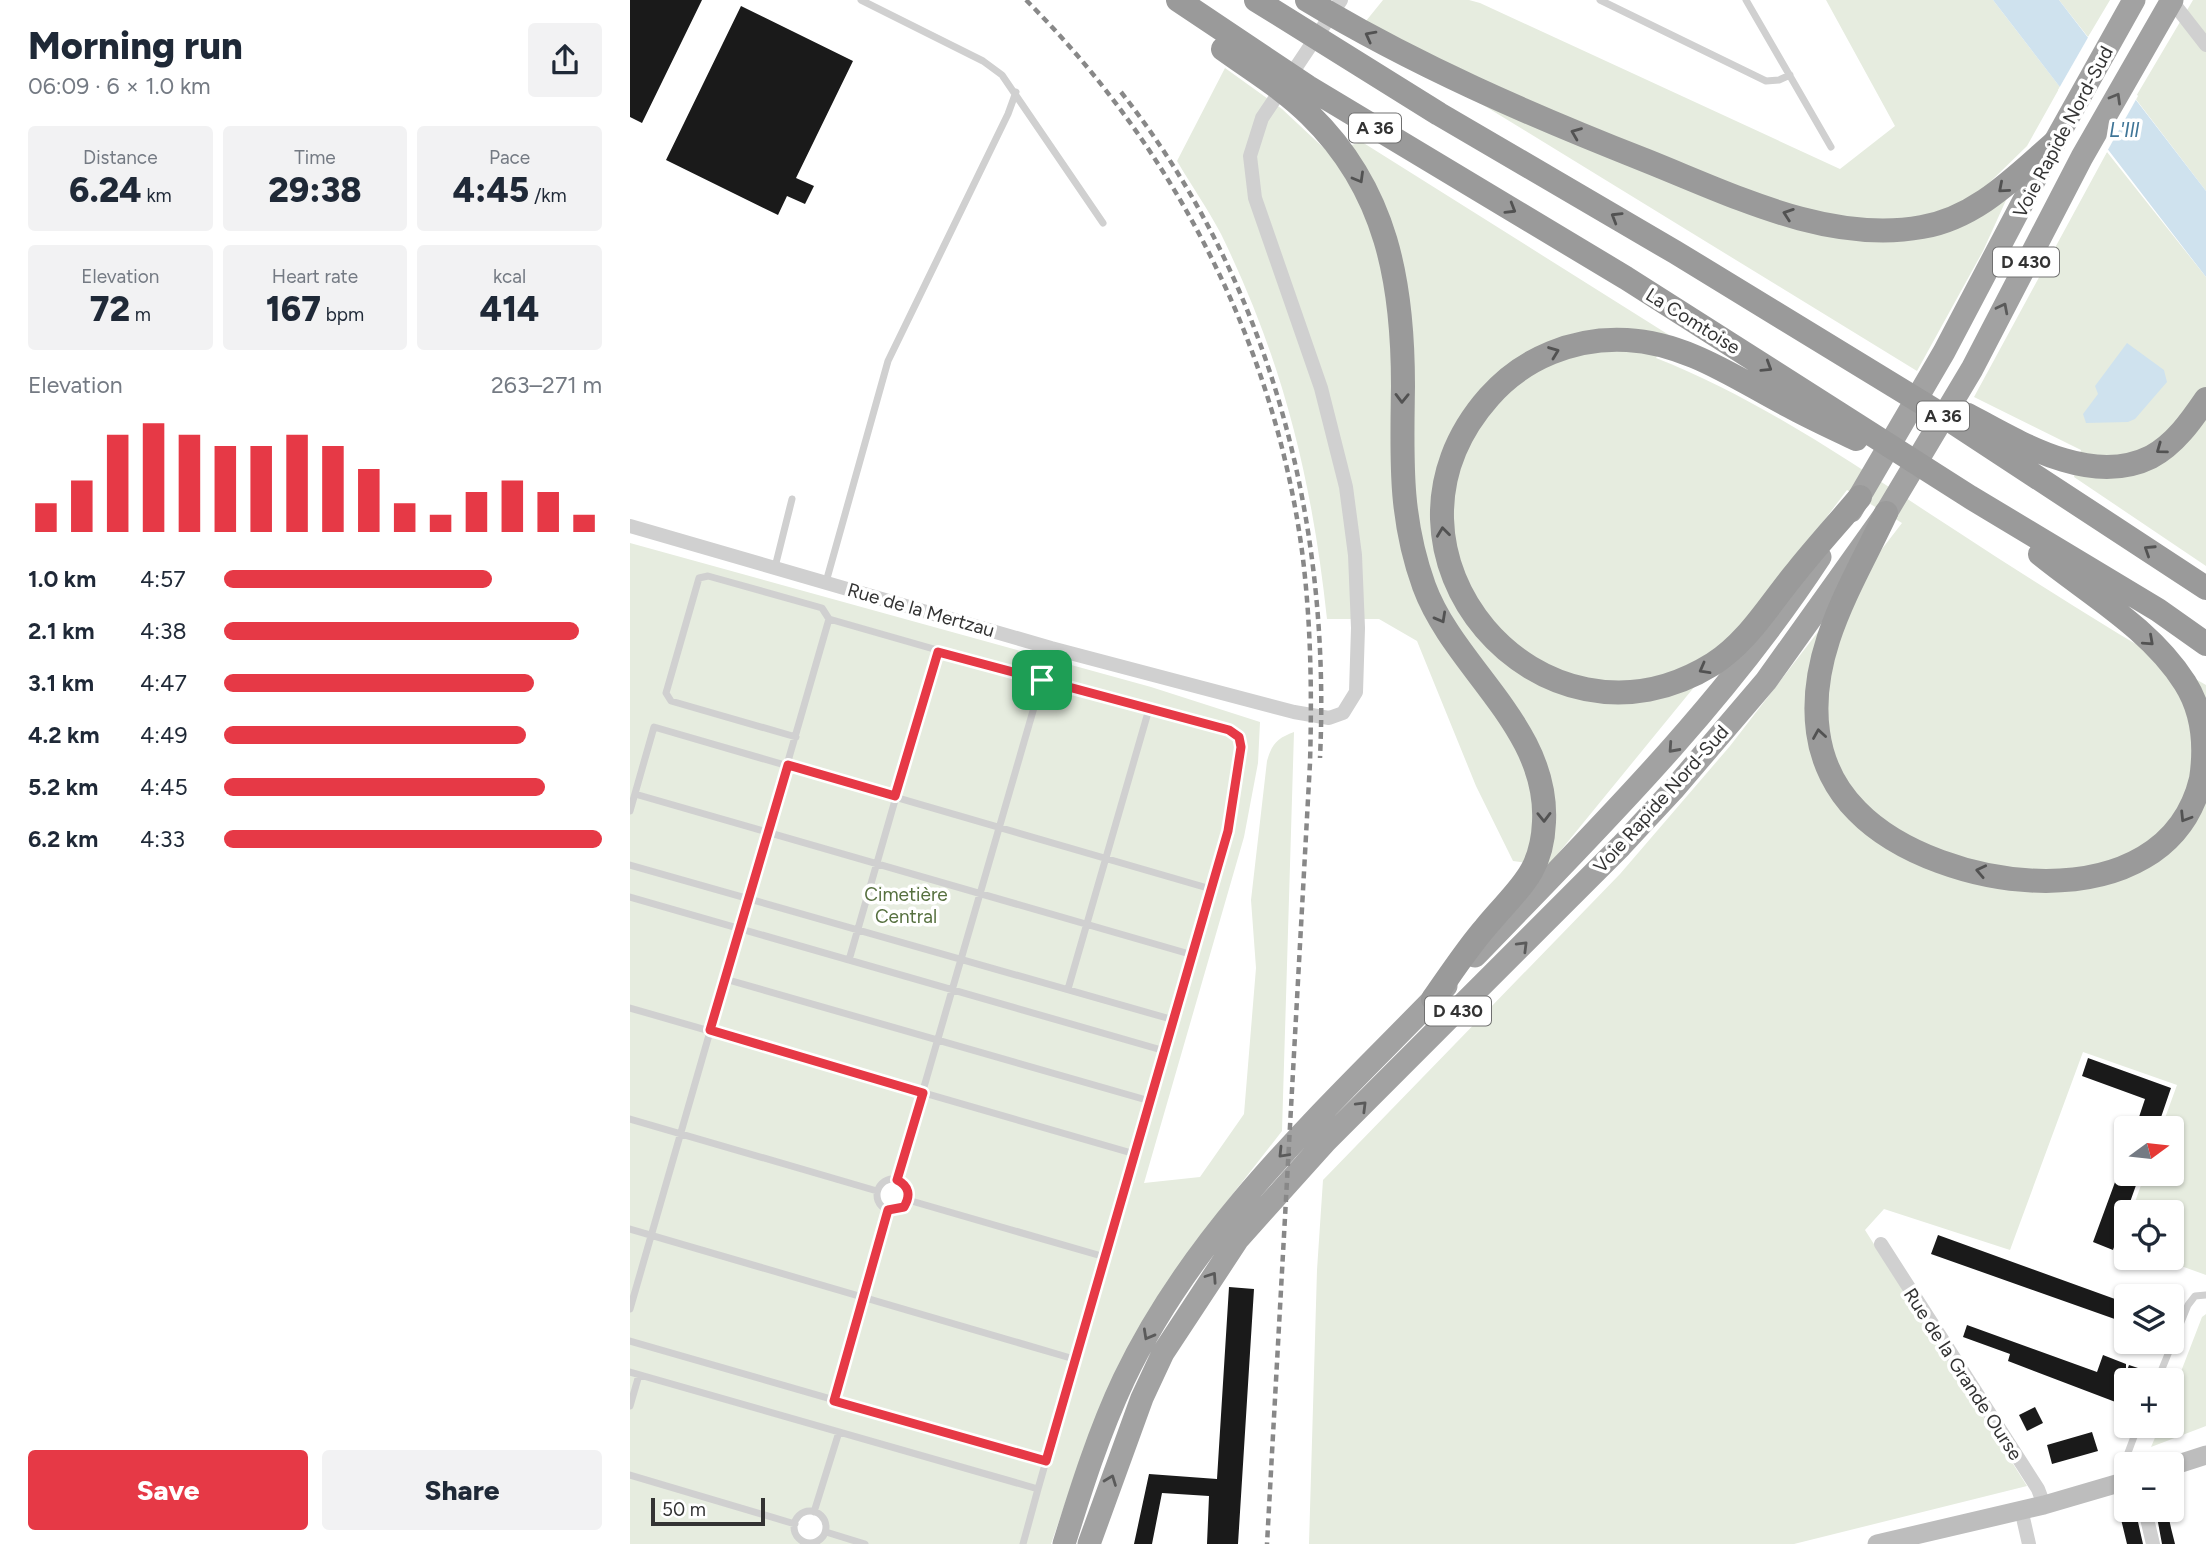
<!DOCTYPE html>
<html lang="en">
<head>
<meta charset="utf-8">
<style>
  :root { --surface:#fff; --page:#f2f2f3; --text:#1f2937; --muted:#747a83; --accent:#e63946 }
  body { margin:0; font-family:Figtree,sans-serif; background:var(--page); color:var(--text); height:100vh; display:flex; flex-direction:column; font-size:26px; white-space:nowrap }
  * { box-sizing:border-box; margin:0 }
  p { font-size:23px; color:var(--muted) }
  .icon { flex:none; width:38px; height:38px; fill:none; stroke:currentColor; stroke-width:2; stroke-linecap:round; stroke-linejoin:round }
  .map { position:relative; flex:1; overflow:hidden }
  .drawer { display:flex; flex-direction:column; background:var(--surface); width:630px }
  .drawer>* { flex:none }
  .needle { width:46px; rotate:75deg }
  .controls { position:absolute; left:1484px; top:1116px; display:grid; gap:14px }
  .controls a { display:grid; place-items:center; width:70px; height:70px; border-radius:7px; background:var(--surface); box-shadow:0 2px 5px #0004; font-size:35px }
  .scale { position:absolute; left:21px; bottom:18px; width:114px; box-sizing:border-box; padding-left:7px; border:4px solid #333; border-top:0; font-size:19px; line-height:24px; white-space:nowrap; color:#333; -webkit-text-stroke:5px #fff; paint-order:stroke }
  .pin { position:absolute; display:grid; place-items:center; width:60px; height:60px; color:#fff; margin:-30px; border-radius:14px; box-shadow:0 4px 10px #0006 }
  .round { display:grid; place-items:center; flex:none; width:74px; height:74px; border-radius:7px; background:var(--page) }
  .head { display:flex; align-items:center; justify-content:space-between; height:119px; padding:0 28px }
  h1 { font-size:38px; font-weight:800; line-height:52px }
  .figures { display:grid; grid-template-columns:repeat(3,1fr); gap:10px; height:119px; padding:7px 28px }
  .figures div { display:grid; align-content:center; border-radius:7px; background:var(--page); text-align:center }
  .figures b { font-size:35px; font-weight:800 }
  .figures small { font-size:19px; font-weight:400 }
  .figures p { font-size:19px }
  .chart { height:196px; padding:14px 28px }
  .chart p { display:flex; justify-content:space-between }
  .chart svg { width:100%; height:126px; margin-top:7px; stroke:var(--accent); stroke-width:6 }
  .action { display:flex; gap:14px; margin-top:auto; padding:14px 28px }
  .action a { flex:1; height:80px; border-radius:7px; background:var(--accent); color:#fff; font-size:28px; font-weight:800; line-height:80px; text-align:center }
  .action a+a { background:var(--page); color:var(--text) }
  ul { padding:0 28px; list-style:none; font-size:23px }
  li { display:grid; grid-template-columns:112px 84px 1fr; align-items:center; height:52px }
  li i { height:18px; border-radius:9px; background:var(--accent) }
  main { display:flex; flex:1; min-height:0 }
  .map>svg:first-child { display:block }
</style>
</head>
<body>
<main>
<section class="drawer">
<div class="head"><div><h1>Morning run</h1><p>06:09 · 6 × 1.0 km</p></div><a class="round"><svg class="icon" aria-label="share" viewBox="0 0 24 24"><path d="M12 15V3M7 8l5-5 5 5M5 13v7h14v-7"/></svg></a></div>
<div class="figures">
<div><p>Distance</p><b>6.24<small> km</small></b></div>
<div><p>Time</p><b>29:38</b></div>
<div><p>Pace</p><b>4:45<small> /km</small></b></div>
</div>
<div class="figures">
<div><p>Elevation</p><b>72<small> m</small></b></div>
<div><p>Heart rate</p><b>167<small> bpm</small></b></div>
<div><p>kcal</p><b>414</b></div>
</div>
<div class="chart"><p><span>Elevation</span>263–271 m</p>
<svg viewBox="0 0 160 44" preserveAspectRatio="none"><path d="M5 44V34M15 44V26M25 44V10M35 44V6M45 44V10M55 44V14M65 44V14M75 44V10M85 44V14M95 44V22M105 44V34M115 44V38M125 44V30M135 44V26M145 44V30M155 44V38"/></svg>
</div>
<ul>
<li><b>1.0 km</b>4:57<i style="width:71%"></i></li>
<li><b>2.1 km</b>4:38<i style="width:94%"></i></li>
<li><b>3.1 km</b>4:47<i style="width:82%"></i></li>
<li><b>4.2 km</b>4:49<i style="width:80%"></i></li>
<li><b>5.2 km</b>4:45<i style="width:85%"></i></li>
<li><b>6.2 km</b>4:33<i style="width:100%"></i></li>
</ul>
<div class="action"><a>Save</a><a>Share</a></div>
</section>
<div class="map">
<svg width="1576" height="1544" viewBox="0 0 1576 1544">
  <rect width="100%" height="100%" fill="#fff"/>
  <path fill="#e6ecdf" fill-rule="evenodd" d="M753 0H839L850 3 1210 169 1265 126 1196 0H1363L1430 87 1397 146 1358 184 1377 198 1353 251 1287 371 840 97 736 21Z
    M1429 0H1480L1458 37Z
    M1563 0H1576V191L1505 98Z
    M595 68 652 109 698 152 732 142 1039 335 1026 358C1135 401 1230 469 1328 532 1409 585 1491 637 1576 685V1275L1529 1258H1542V1213H1501L1515 1174H1542V1129H1531L1547 1085 1453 1052 1380 1250 1254 1209 1235 1230 1397 1486 1164 1544H679L687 1270 693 1180 990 874 1100 746 1272 523 1217 490 1123 615 918 866 883 861 846 786 787 641 749 619H697C682 479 653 361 591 234 578 209 561 185 547 161Z
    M1477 152 1576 277V566L1444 477 1451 450 1344 397Z
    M0 543 521 687 630 722 628 763 614 837 514 1183 570 1177 614 1114 626 968 621 900 637 761C642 743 648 738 664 732L652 1131 560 1249 522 1308 460 1432 421 1544H0ZM258 1179 274 1183 278 1191V1200L266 1210 251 1206C244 1195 247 1187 258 1179ZM176 1512C190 1511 196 1518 196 1532L184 1543H177L165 1532 168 1516Z
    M1576 1314V1426L1521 1447 1530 1426H1542V1395L1572 1317Z"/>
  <path fill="#cfe2ee" d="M1363 0H1429L1576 191V277Z
    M1497 343 1534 370 1537 382 1505 419 1498 422 1456 423 1453 414 1468 394 1465 386Z"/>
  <path fill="#fff" d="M1460 34 1508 96 1475 155 1428 90Z"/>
  <path fill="#1a1a1a" d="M0 0H72L12 123 0 117Z
    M111 6 223 61 166 178 184 186 175 204 157 196 148 215 36 160Z
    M1458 1058 1541 1088 1527 1129H1505L1515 1099 1452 1076Z
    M1488 1174H1510L1483 1250 1463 1242Z
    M1308 1235 1496 1303V1323L1301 1254Z
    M599 1287 624 1289 608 1544H577L579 1496 532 1493 522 1544H504L519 1474 587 1479Z
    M1337 1325 1467 1372 1473 1355 1496 1364V1373L1499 1365 1511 1369 1507 1381H1496V1406L1378 1361 1380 1354 1333 1337Z
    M1405 1407 1413 1423 1397 1431 1389 1415Z
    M1462 1432 1468 1451 1422 1464 1417 1445Z
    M1503 1512 1505 1522H1508L1513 1544H1497L1490 1515Z
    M1538 1514 1541 1528 1545 1544H1532L1527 1517Z"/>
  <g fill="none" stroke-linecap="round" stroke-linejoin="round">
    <path stroke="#d0d0d0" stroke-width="7" d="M231 0 353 61 372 75 473 223
      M970 0 1136 81 1149 80 1160 75
      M1116 0 1201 147
      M145 567 162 499
      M196 582 258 361 378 114 386 92
      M421 648 412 680 599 730 609 737 611 747 598 831 520 1101
      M166 737 41 701 36 693 69 578 78 576 192 608 199 619
      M5 794 563 955
      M0 811 24 727 581 889
      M0 865 544 1020
      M0 897 535 1051
      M219 960 308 651
      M95 979 520 1101 475 1257
      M438 989 519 709
      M0 1008 505 1154
      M0 1119 247 1191
      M247 1195a16 16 0 1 1 32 0a16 16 0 1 1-32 0Z
      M278 1200 475 1257 444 1359
      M0 1229 444 1359 416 1461
      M0 1309 199 619 412 680 267 1180
      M0 1341 416 1461 408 1489
      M0 1372 408 1489 393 1544
      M1527 1381 1558 1305 1565 1296 1576 1295
      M204 1401 258 1210
      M0 1406 9 1375
      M0 1475 165 1524
      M1494 1479 1493 1466 1508 1426
      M164 1527a16 16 0 1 1 32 0a16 16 0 1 1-32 0Z
      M184 1512 209 1432
      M196 1532 235 1544"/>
    <path stroke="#d0d0d0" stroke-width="14" d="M1541 0 1576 45
      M0 526 421 648 664 712 699 718 713 713 726 692 728 628 725 555 716 487 691 388 625 198 620 156 632 118 711 0
      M1251 1244 1408 1489 1414 1505
      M1391 1509 1399 1544
      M1515 1510 1523 1544"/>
    <path stroke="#bdbdbd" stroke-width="19" d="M1542 1466 1576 1455
      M1247 1544 1414 1505 1496 1481"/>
    <path stroke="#a2a2a2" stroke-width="23" d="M1221 511 1314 352 1424 143 1504 0
      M845 956C967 830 1093 705 1190 557
      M434 1544C451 1489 469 1432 494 1379 568 1224 698 1108 816 986
      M459 1544 512 1398 533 1353 608 1239 696 1141 991 846 1043 790 1136 681 1256 513 1342 369 1452 157 1542 0"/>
    <path stroke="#9a9a9a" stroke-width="24" d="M548 0 678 87 996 278 1340 497 1528 610 1576 644
      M626 0 809 114 1045 252 1312 415 1576 588
      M677 0C785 65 900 115 1017 161 1102 195 1199 244 1292 227 1346 218 1385 177 1424 143
      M593 49C622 70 654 89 680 115 757 190 773 283 773 386 772 458 769 517 794 586 824 668 919 727 914 822 912 875 886 890 855 928 836 950 820 975 803 999
      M1338 415C1390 443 1461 487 1521 457 1545 444 1561 421 1576 399
      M1226 439C1203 428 1181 418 1159 406 1107 379 1057 343 997 340 945 337 893 358 859 397 722 552 911 771 1083 664 1119 641 1140 603 1167 571 1187 546 1209 522 1230 497
      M1256 513C1224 582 1177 652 1188 732 1192 762 1206 790 1227 811 1308 894 1536 925 1571 779 1576 746 1574 713 1555 683 1520 628 1459 594 1410 554"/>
    <path stroke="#888" stroke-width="4.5" stroke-dasharray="7 5" stroke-linecap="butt" d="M396 0C544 148 644 343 672 551 681 621 682 692 680 763L637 1544
      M491 92C640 281 701 520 690 758"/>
  </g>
  <defs><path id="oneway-chevron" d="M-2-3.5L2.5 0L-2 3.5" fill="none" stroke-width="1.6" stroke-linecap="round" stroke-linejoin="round" transform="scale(1.75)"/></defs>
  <g stroke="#525252">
    <use href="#oneway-chevron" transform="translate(740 36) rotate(-152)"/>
    <use href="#oneway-chevron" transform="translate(946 133) rotate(-158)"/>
    <use href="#oneway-chevron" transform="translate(729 178) rotate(60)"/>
    <use href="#oneway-chevron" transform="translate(1373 188) rotate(139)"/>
    <use href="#oneway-chevron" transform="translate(881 209) rotate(31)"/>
    <use href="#oneway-chevron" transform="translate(1158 214) rotate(-161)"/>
    <use href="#oneway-chevron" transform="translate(986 217) rotate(-149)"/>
    <use href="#oneway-chevron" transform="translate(924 352) rotate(-21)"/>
    <use href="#oneway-chevron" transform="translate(1137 367) rotate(32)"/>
    <use href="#oneway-chevron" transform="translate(772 398) rotate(91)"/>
    <use href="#oneway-chevron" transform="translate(1531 449) rotate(144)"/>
    <use href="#oneway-chevron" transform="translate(813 532) rotate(-97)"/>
    <use href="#oneway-chevron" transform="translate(1519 550) rotate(-147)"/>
    <use href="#oneway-chevron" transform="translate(811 618) rotate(61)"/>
    <use href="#oneway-chevron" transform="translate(1519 641) rotate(42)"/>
    <use href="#oneway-chevron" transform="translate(1074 669) rotate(151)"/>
    <use href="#oneway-chevron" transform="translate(1189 734) rotate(-99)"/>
    <use href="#oneway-chevron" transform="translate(914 817) rotate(89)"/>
    <use href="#oneway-chevron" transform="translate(1555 817) rotate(122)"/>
    <use href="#oneway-chevron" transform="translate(1351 871) rotate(-168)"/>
  </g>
  <g stroke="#5a5a5a">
    <use href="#oneway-chevron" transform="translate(1486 98) rotate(-60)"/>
    <use href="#oneway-chevron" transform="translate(1373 308) rotate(-63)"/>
    <use href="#oneway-chevron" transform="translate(1043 748) rotate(132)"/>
    <use href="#oneway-chevron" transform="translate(893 946) rotate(-45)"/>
    <use href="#oneway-chevron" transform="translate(732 1106) rotate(-45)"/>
    <use href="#oneway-chevron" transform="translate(653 1153) rotate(134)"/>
    <use href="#oneway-chevron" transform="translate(582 1277) rotate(-56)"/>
    <use href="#oneway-chevron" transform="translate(518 1335) rotate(119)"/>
    <use href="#oneway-chevron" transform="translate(481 1480) rotate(-69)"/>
  </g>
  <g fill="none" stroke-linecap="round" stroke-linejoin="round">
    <defs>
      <path id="route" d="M308 652 599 730 609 737 611 747 598 831 416 1461 204 1401 258 1210 274 1207C281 1195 279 1186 267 1180L293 1093 80 1030 158 765 265 796Z"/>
    </defs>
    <use href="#route" stroke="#fff" stroke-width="14"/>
    <use href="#route" stroke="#e63946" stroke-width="9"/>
  </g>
  <g text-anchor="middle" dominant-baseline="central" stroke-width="7" stroke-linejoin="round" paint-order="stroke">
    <g fill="#fff" stroke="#707070" stroke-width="2">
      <rect x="719" y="113.5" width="52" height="29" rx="5"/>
      <rect x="1363" y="247.5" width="66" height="29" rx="5"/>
      <rect x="1287" y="401.5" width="52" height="29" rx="5"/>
      <rect x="795" y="996.5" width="66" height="29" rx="5"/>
    </g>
    <g font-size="18" font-weight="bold" fill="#333">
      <text x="745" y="128">A 36</text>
      <text x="1396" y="262">D 430</text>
      <text x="1313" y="416">A 36</text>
      <text x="828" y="1011">D 430</text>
    </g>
    <g font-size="19" fill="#333" stroke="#fff">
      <text transform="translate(1433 132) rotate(-62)">Voie Rapide Nord-Sud</text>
      <text transform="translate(1063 321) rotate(32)">La Comtoise</text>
      <text transform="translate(291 610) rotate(16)">Rue de la Mertzau</text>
      <text transform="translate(1031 799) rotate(-48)">Voie Rapide Nord-Sud</text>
      <text transform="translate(1333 1374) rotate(57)">Rue de la Grande Ourse</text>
    </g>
    <g font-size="19" fill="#56703f" stroke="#fff">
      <text x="276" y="894">Cimetière<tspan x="276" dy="22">Central</tspan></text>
    </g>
    <g font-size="21" font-style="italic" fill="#3f7597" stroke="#fff">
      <text x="1494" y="129">L'Ill</text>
    </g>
  </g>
</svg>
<div class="controls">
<a><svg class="needle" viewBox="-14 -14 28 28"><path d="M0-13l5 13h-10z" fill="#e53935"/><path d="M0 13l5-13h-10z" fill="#747a83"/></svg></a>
<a><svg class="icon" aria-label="locate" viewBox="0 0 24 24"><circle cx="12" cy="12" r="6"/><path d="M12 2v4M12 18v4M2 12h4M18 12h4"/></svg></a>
<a><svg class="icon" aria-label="layers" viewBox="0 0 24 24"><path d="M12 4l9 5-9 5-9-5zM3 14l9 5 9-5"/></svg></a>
<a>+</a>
<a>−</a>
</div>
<div class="scale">50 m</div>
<div class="pin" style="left:412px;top:680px;background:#1e9e55"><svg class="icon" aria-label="arrive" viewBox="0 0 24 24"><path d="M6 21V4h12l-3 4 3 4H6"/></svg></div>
</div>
</main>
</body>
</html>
